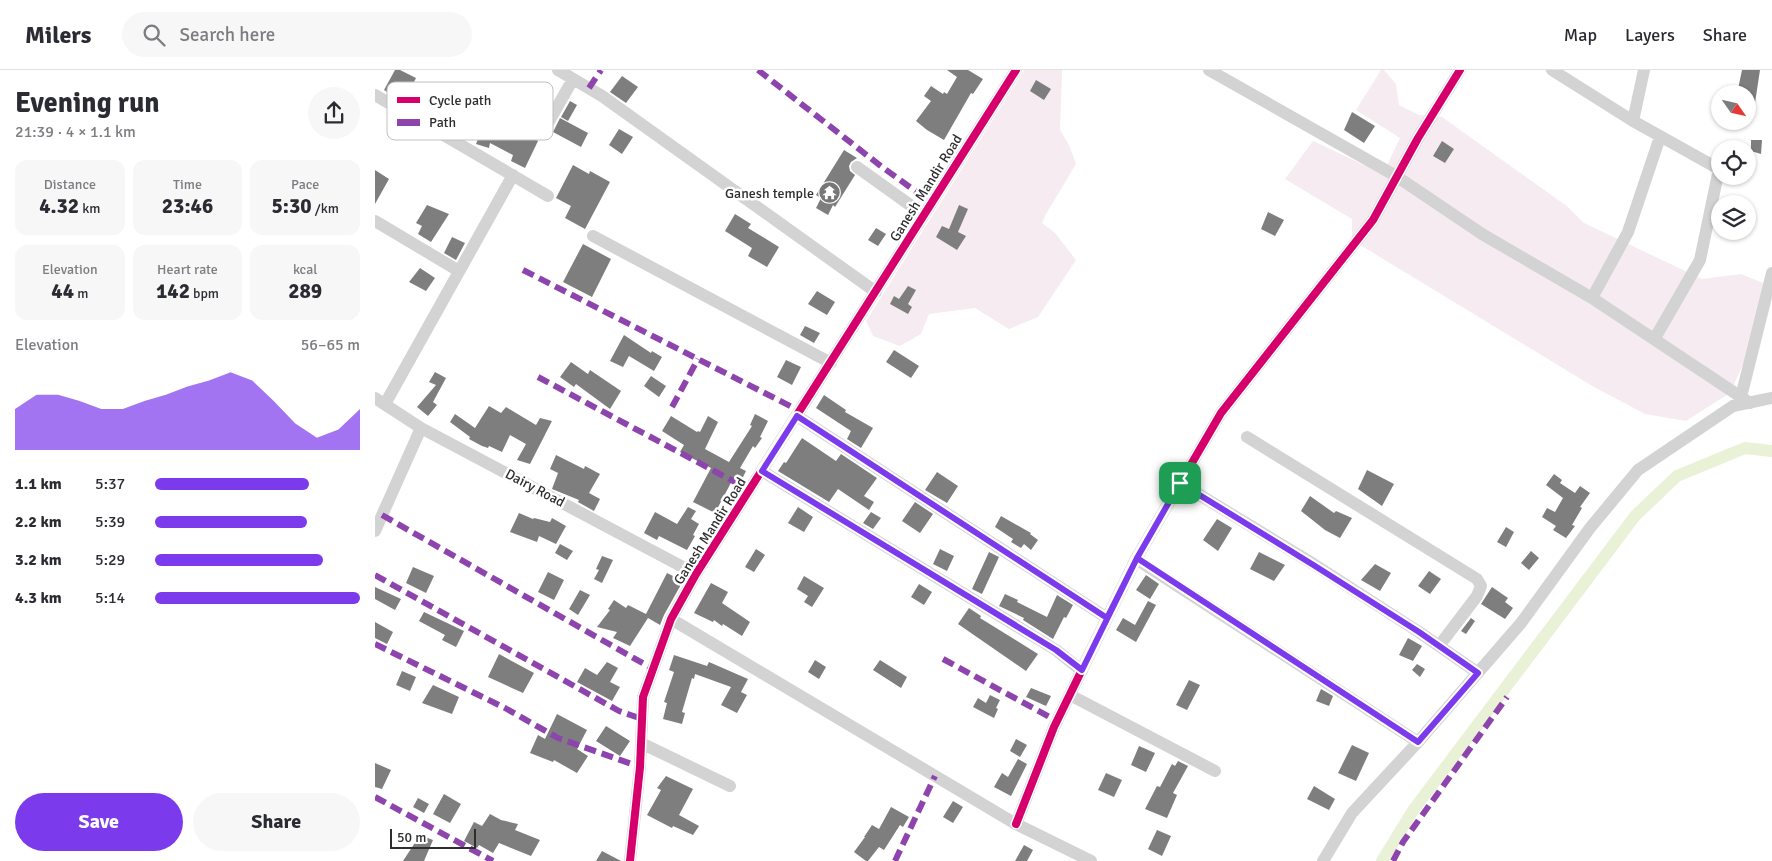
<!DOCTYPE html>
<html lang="en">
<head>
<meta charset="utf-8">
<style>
  :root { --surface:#fff; --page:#f7f7f7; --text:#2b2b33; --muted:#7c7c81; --line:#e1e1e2; --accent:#7c3aed }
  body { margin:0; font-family:Signika,sans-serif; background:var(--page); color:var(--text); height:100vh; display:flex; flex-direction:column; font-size:19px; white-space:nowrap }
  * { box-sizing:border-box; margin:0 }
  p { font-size:16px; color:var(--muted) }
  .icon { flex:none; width:28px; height:28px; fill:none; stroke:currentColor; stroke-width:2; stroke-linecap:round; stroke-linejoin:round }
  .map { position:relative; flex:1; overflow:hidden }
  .sheet { display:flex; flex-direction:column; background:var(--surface); width:375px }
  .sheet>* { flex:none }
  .needle { width:32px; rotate:124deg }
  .fabs { position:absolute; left:1336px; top:15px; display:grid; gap:10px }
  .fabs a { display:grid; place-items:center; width:45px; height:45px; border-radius:50%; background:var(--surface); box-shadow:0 1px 4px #0004; font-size:25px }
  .scale { position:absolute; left:15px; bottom:12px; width:86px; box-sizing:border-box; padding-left:5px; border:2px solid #2e2e2e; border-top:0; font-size:14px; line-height:18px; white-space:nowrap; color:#2e2e2e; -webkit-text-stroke:4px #fff; paint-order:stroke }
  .pin { position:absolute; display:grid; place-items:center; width:42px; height:42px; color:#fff; margin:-21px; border-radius:10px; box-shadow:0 2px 8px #0006 }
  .round { display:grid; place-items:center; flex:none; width:52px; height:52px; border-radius:26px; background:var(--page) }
  .head { display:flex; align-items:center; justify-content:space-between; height:85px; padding:0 15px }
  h1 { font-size:28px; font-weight:700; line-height:38px }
  .metrics { display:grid; grid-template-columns:repeat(3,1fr); gap:8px; height:85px; padding:5px 15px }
  .metrics div { display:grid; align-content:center; border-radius:12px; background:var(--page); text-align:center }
  .metrics b { font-size:21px; font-weight:700 }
  .metrics small { font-size:14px; font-weight:400 }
  .metrics p { font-size:14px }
  .chart { height:140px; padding:10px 15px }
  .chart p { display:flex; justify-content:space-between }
  .chart svg { width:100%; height:90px; margin-top:5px; fill:var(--accent); opacity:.7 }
  .primary-button { display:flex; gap:10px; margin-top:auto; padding:10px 15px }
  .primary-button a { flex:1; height:58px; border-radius:30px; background:var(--accent); color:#fff; font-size:20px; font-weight:700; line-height:58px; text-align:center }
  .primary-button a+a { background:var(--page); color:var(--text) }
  ul { padding:0 15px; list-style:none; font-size:16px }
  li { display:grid; grid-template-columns:80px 60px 1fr; align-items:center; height:38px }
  li i { height:12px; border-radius:6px; background:var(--accent) }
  header { display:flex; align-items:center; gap:30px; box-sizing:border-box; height:70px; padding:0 25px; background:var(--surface); border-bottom:1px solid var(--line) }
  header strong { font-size:24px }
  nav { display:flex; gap:28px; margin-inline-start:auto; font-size:18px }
  .search { width:350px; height:45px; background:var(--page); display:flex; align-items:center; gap:12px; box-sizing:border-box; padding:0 18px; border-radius:28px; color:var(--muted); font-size:19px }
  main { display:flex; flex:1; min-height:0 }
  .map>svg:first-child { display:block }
</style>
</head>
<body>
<header>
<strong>Milers</strong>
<div class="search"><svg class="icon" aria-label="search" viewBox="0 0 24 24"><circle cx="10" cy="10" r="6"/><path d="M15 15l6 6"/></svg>Search here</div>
<nav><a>Map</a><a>Layers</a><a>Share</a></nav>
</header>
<main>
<section class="sheet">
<div class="head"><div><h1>Evening run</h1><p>21:39 · 4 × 1.1 km</p></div><a class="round"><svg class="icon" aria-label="share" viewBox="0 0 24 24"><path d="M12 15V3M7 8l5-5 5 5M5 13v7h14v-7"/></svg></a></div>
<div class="metrics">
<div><p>Distance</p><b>4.32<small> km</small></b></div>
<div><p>Time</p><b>23:46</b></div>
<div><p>Pace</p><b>5:30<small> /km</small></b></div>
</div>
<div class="metrics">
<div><p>Elevation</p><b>44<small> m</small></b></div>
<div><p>Heart rate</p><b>142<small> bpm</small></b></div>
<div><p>kcal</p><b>289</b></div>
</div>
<div class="chart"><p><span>Elevation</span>56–65 m</p>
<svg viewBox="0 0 160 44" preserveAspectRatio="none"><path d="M0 44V24L10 17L20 17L30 20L40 24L50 24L60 20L70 17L80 13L90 10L100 6L110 10L120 20L130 31L140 38L150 34L160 24V44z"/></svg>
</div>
<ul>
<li><b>1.1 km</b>5:37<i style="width:75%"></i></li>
<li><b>2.2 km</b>5:39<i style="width:74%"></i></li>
<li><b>3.2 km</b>5:29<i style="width:82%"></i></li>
<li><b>4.3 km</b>5:14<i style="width:100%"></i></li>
</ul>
<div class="primary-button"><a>Save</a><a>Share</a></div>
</section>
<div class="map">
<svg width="1397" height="791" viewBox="0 0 1397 791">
  <rect width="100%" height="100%" fill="#fff"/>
  <path fill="#f5ebf0" d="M649 0H687L685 60 694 75 701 94 671 144 667 153 680 163 701 190 663 247 634 259 600 238 554 244 546 264 525 276 498 266 491 251Z
    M1006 0H1009L1021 14 1024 35 1044 45 1067 47 1193 137 1209 153 1327 209 1366 204 1393 215 1392 242 1355 323 1311 351 1270 344 1219 317 977 170V149L910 109 938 71 1008 104 1025 68 981 40Z"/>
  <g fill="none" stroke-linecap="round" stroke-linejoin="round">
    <path stroke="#e9f2d7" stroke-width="12" d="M1007 791 1039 739 1260 446 1302 406 1370 378 1397 381"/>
  </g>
  <path fill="#7e7e7e" d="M20 0H25L41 8 29 32 9 20Z
    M572 0H593L608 9 598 24 596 23 569 70 552 60 541 51 556 31 549 26 556 16 568 24 569 22 572 24 582 7Z
    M1367 0H1385L1378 46H1372V24H1362Z
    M247 6 263 17 251 33 235 22Z
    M661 10 676 19 669 30 655 21Z
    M195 31 202 35 193 51 186 47Z
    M116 36 127 42 125 46 163 71 150 98 136 91 138 85 115 73 114 78 101 74Z
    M977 42 1000 56 989 73 969 60Z
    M185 48 213 63 206 77 178 62Z
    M244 59 258 67 247 84 234 75Z
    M1376 70H1387L1386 84 1376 81Z
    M1067 71 1079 79 1070 93 1058 86Z
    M469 80 482 88 476 92 474 96 475 101 480 105 460 137 458 135 453 145 441 138 446 128 441 125Z
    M198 95 214 104 215 101 235 112 210 159 190 148 196 136 181 128Z
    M0 100 14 109 0 134Z
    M52 135 74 144 56 172 43 164 47 156 41 153Z
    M584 135 593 139 583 162 591 166 582 180 561 167 567 156 574 159Z
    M893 142 909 150 900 166 886 159Z
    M360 144 376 154 373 158 404 177 392 197 373 186 377 178 350 161Z
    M501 158 511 164 503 176 493 170Z
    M77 167 90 173 81 190 69 183Z
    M208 174 236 189 217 227 188 212Z
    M45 198 60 208 51 221 34 212Z
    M533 216 541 220 533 234 537 237 533 244 515 234 519 226 524 229Z
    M442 221 460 232 452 245 433 234Z
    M430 256 445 263 439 273 425 265Z
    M249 265 276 283 277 281 287 287 279 301 254 286 248 297 235 291Z
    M519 280 544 296 536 308 511 292Z
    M411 290 426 297 417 315 402 307Z
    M196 292 213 304 215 300 246 321 235 339 201 314 199 317 185 307Z
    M60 302 71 308 58 332 62 335 53 346 42 337 61 315 54 312Z
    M276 306 291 316 284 327 269 316Z
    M449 325 471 340 470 342 498 358 486 378 472 369 476 361 441 338Z
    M114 336 126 343 131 337 161 355 165 348 177 351 155 394 142 390 151 374 135 365 127 382 114 376 113 378 107 376 94 369 95 367 75 352 80 344 100 358Z
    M380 344 393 351 385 367 387 368 380 378 378 376 365 398 371 401 365 413 358 409 340 443 318 432 336 398 305 382 309 375 287 361 296 346 322 362 323 361 325 362 333 346 343 352 330 379 354 392 377 356 375 355Z
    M427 368 461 391 466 384 502 408 489 426 499 432 494 440 463 419 454 432 403 401 409 392 411 393Z
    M181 385 209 399 210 396 225 404 214 423 225 429 219 441 203 432 204 430 177 419 183 403 175 399Z
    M992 400 1019 414 1007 436 983 419Z
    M562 402 583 416 572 433 550 420Z
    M1179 404 1187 410 1185 413 1200 423 1205 416 1215 423 1205 437 1207 438 1197 455 1200 456 1191 468 1178 460 1181 456 1167 447 1172 438 1180 442 1188 428 1171 415Z
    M935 426 959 443 961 441 977 448 965 468 950 460 926 441Z
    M540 432 558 444 545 463 527 451Z
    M313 437 321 441 316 449 324 454 318 465 320 466 312 480 284 466 282 470 269 463 280 442 302 454Z
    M423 437 438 447 429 462 413 453Z
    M496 442 506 448 498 459 488 453Z
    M144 443 158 449 159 448 175 452 177 448 191 456 181 474 164 466 162 472 135 462Z
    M626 446 656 463 655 464 663 470 656 480 649 474 646 478 636 472 638 469 620 457Z
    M842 449 857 458 843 481 828 470Z
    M1131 457 1139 462 1131 477 1122 472Z
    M185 474 198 481 192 490 180 483Z
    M381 479 390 485 379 502 370 497Z
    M565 479 579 486 572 501 558 494Z
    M1156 481 1164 488 1154 500 1146 493Z
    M614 482 624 487 607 524 597 519Z
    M884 482 910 495 899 511 875 499Z
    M227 486 238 490 227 513 219 509 224 500 221 499Z
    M1000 494 1016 503 1005 521 986 510Z
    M38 497 59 506 51 523 31 513Z
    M1054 501 1066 509 1055 524 1043 516Z
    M173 502 189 510 179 530 163 522Z
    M292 503 308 511 289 545 285 555 273 548 255 576 238 568 242 562 222 557 235 540 233 539 239 530 251 538 253 535 271 544Z
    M771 505 784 514 775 529 761 520Z
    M429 506 449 518 437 537 429 532 433 526 422 519Z
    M336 513 353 522 347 533 375 552 367 566 348 554 347 556 339 550 338 552 319 543Z
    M544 514 557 522 549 535 536 527Z
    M0 517 26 529 20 540 0 529Z
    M1117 517 1133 528 1130 532 1138 538 1130 549 1106 534Z
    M205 520 215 525 203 545 194 539Z
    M630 524 643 530 642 532 672 547 682 525 698 535 691 548 689 547 678 569 648 550 649 548 624 536Z
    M773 531 781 535 761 572 741 560 748 548 760 555Z
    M594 538 606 546 605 548 663 584 651 601 583 554Z
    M49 542 89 561 81 577 67 570 70 565 44 551Z
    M1096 548 1100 551 1091 564 1086 561Z
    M0 552 18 562 12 574 0 568Z
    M1033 568 1047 576 1038 591 1024 585Z
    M124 584 159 603 148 623 113 607Z
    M299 585 332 596 334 592 373 609 366 622 372 625 362 643 346 635 356 617 320 604 319 609 317 608 307 642 310 643 307 654 288 649 292 633 289 632 299 602 294 600Z
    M440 590 451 597 444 609 433 602Z
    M505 590 532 607 526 618 498 600Z
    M232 592 243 598 235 612 245 617 237 631 202 612 210 598 222 605Z
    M1042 594 1050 599 1045 607 1037 600Z
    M27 601 41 607 35 621 21 615Z
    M814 610 825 615 812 640 801 635Z
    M58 615 84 627 77 644 47 633Z
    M656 618 676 626 671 636 651 627Z
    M946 619 958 626 954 636 941 631Z
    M615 625 625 630 621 638 623 639 619 648 598 637 603 628 611 633Z
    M182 644 212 660 202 679 213 686 202 703 179 690 178 692 155 683 163 665 170 669Z
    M231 656 255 671 245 686 221 671Z
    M641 669 652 675 645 687 635 681Z
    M977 675 994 683 981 711 963 703Z
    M764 676 780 683 771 702 756 695Z
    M643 689 652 694 636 726 619 717 627 703 633 707Z
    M803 691 813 696 798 723 802 725 792 748 770 739 782 716 785 717 797 694 800 696Z
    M0 693 16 700 7 719 0 717Z
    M731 703 747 710 739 727 723 720Z
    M291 706 318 719 304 745 324 756 318 765 298 756 297 758 272 745 286 720 282 718Z
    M939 716 960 729 954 740 932 729Z
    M69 724 86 734 75 753 58 744Z
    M43 728 54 734 49 743 38 737Z
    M578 731 588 737 578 753 568 747Z
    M516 737 534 747 528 757 525 755 509 780 504 777 493 791H491L479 782 490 767H489L497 755 504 759Z
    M115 744 126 750 143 754 140 760 165 770 156 786 124 773 118 783 104 775 102 778 89 771 99 752 107 756Z
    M782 760 796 766 787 786 773 779Z
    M45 765 58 770 49 791H28Z
    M649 775 658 780 652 791H640Z
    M227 781 246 791H221Z"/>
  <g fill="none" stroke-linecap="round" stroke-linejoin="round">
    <path stroke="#d3d3d3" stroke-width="12" d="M183 0 227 26 501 222
      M834 0 1021 106 1107 164 1217 228 1375 333
      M1177 0 1258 51 1344 99 1325 190 1280 268
      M0 25 173 126
      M1258 51 1269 0
      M172 55 198 9
      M482 97 549 145
      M0 151 84 201
      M218 166 456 293
      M1217 228 1253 162 1285 67
      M1366 327 1397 203
      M0 328 46 358 321 504
      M10 334 138 105
      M422 346 732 548
      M872 367 1102 509 1106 516 1102 526 1064 576
      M387 401 681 580 707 601
      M805 413 940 495 1044 562 1103 603
      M0 461 46 358
      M761 489 1043 672
      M296 549 641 754 716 791
      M695 625 840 701
      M266 673 355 716
      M641 754 679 657 761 489 846 343 998 150 1043 68 1085 0
      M255 791 265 697 268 627 296 549 321 504 641 0
      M948 791 977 743 1043 672 1146 553 1215 458 1263 400 1358 336 1397 328"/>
    <path stroke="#8e44ad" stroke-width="6" stroke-dasharray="12 6" stroke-linecap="butt" d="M383 0 507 97 557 133
      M214 18 226 0
      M148 200 425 341
      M163 307 375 420
      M297 337 323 289
      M7 445 278 599
      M0 505 244 641 267 649
      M0 574 130 638 183 668 265 697
      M568 589 682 651
      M0 727 118 791
      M520 791 560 706
      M1018 791 1028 772 1132 627"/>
    <defs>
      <path id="cycleway" d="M641 754 679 657 761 489 846 343 998 150 1043 68 1085 0
        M255 791 265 697 268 627 296 549 321 504 641 0"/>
    </defs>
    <use href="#cycleway" stroke="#fff" stroke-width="11"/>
    <use href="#cycleway" stroke="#d6006c" stroke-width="8"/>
  </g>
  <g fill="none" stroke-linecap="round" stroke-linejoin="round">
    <defs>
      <path id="route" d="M805 413 762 488 732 548 422 346 387 401 681 580 707 600 762 488 1043 672 1103 603 1044 562 940 496 805 413"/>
    </defs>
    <use href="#route" stroke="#fff" stroke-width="10"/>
    <use href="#route" stroke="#7c3aed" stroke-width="6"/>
  </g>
  <defs>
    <symbol id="temple-disc" viewBox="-11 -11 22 22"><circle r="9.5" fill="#777" stroke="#fff"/><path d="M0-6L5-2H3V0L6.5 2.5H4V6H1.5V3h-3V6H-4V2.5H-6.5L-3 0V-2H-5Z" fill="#fff"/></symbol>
  </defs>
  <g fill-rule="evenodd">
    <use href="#temple-disc" x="442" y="110" width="25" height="25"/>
  </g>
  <g text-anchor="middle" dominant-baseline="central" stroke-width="5" stroke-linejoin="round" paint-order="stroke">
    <g font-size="14" fill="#2e2e2e" stroke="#fff">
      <text transform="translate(551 118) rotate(-58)">Ganesh Mandir Road</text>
      <text transform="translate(160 418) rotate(28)">Dairy Road</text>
      <text transform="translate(335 461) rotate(-58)">Ganesh Mandir Road</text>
    </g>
    <g font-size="14" fill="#2e2e2e" stroke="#fff" text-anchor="end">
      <text x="439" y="123">Ganesh temple</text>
    </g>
  </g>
  <rect x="12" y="12" width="166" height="58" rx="8" fill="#fff" stroke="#c0c0c0" stroke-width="1"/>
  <rect x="22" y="27" width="23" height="6" fill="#d6006c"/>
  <rect x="22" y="49" width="23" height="7" fill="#8e44ad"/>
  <g font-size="14" fill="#2e2e2e">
    <text x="54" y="35">Cycle path</text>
    <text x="54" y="57">Path</text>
  </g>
</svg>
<div class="fabs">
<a><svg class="needle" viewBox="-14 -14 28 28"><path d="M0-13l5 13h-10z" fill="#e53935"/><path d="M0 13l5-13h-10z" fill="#7c7c81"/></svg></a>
<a><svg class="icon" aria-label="locate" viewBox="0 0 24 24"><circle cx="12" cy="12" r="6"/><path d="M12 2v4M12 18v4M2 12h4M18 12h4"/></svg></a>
<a><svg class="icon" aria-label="layers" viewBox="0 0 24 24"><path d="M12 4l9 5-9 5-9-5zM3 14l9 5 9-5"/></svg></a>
</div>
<div class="scale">50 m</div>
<div class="pin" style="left:805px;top:413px;background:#1e9e55"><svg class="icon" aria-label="arrive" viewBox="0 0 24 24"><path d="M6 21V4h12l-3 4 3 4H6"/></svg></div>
</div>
</main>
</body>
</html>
